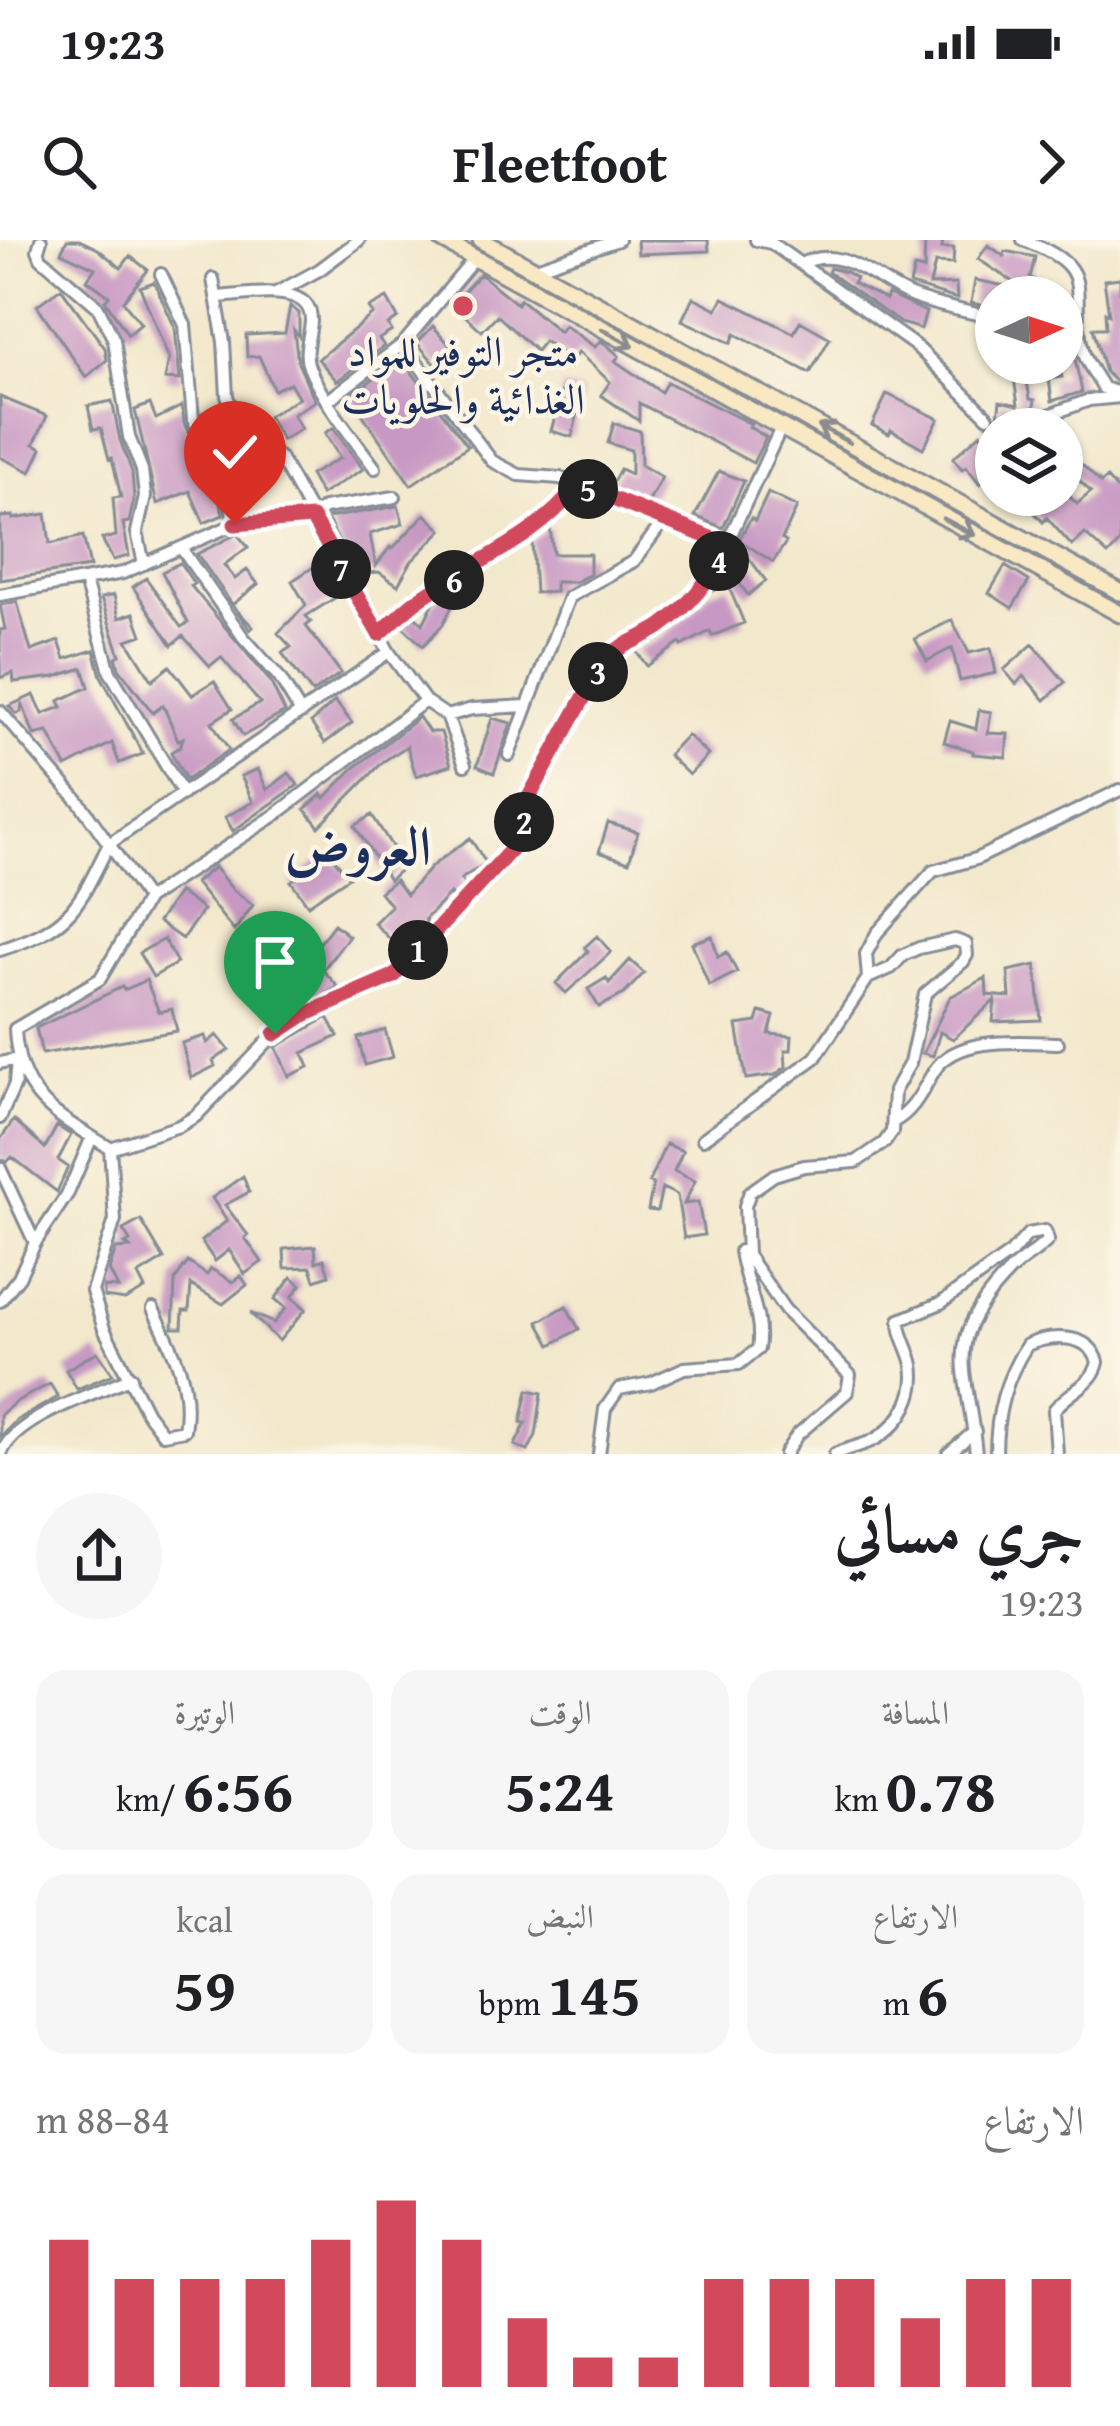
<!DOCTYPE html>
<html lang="ar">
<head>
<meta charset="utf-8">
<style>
  :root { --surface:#fff; --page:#f6f6f6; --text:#202124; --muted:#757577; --accent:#d1495b }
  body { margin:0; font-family:"Gentium Book Plus",Amiri,serif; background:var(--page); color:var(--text); direction:rtl; height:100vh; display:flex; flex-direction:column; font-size:45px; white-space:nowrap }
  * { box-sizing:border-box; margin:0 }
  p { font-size:39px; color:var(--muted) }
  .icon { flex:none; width:66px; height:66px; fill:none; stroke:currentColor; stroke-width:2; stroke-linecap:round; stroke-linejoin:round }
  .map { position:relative; height:1214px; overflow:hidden; direction:ltr }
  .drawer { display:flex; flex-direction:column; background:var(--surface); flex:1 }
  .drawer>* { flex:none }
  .needle { width:78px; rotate:87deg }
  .fabs { position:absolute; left:975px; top:36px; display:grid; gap:24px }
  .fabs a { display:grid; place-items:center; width:108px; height:108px; border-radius:50%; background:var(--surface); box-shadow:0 3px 9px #0004; font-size:60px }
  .pin { position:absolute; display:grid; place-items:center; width:102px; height:102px; color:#fff; margin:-123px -51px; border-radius:50% 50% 50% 0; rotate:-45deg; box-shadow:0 0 12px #0007 }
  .pin .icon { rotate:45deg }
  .km { position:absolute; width:60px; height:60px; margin:-30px; border-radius:50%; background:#222; color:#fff; font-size:33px; line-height:60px; text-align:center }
  .round { display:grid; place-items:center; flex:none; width:126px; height:126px; border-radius:63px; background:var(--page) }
  .summary { display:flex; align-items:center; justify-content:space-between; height:204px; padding:0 36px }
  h1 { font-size:66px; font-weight:600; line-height:90px }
  .figures { display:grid; grid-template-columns:repeat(3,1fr); gap:18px; height:204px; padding:12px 36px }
  .figures div { display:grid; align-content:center; border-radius:30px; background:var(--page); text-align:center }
  .figures b { font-size:60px; font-weight:600 }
  .figures small { font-size:33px; font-weight:400 }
  .figures p { font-size:33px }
  .chart { height:336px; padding:24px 36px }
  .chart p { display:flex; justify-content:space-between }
  .chart svg { width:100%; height:216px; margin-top:12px; stroke:var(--accent); stroke-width:6 }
  .status { display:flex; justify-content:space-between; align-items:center; height:84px; padding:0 60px; background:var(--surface); direction:ltr }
  .status svg { height:33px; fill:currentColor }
  header { display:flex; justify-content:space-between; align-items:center; height:156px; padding:0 36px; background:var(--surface); font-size:54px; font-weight:600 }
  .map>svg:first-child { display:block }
</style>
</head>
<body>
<div class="status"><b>19:23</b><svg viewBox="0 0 49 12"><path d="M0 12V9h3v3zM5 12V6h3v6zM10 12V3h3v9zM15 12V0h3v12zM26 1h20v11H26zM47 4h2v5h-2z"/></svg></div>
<header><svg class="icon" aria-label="forward" viewBox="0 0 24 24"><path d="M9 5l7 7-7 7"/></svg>Fleetfoot<svg class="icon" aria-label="search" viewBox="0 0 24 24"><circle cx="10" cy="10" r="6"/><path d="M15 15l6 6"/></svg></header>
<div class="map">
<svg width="1120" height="1214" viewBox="0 0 1120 1214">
  <rect width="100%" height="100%" fill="#fcf5e5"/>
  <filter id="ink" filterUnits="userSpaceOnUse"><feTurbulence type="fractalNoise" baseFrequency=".00833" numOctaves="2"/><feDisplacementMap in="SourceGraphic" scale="24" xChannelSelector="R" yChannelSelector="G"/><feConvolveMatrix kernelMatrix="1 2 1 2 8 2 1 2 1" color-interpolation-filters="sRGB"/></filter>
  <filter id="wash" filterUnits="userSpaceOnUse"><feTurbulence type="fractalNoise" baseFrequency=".004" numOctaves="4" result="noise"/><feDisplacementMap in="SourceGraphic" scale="48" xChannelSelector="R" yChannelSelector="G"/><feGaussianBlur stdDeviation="2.7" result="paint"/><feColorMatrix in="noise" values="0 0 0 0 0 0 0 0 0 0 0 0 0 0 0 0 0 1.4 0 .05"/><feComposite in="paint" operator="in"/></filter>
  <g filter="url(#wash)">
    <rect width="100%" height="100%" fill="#f2e8cc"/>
    <g id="blocks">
      <path fill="#c798c3" d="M67 0H79L98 9 121 28 130 16 148 30 123 61 141 84 128 95 105 60 109 56 87 40 95 28 61 12Z
        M637 0H708L709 11 638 14Z
        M925 0H943L942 8H954L953 24 935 23 930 45 956 44 957 59 910 45 914 28 924 30Z
        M988 5 1004 16 1005 11 1035 17 1030 38 1035 40 1032 51 1038 53V57H996V68L971 63 975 40 1025 50 978 19Z
        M830 28 846 32 856 38 853 43 886 60 888 55 926 72 921 89 900 83 828 32Z
        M480 34 517 64 520 59 559 92 564 85 595 107 601 101 607 105 619 116 615 121 661 152 667 142 751 184 749 187 766 197 753 223 639 163V181L601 155 610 142 578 112 572 121 544 101 536 111 497 75 482 91 452 64Z
        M1120 38V140L1115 141 1105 132 1093 88H1106L1105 72 1109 74 1104 40Z
        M154 42 175 88 180 140 165 139 169 119 140 47Z
        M61 48 105 108 107 120 86 137 37 65Z
        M693 57 717 69 723 58 794 93 800 81 830 98 810 133 735 94 731 103 682 80Z
        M387 58 398 78 388 85 392 91 379 99 384 106 337 141 318 119 373 74 369 68Z
        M290 66 299 73V96L294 90 298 123 315 161 293 174 301 189 282 200 268 176 299 158 290 143 274 150 259 116 247 117 246 95 285 93Z
        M433 86 455 111 437 126 417 103Z
        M1062 91 1069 92 1082 152 1052 161 1049 139 1062 137 1059 123H1062Z
        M401 118 468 206 411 245 350 156Z
        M1026 136 1030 159 1035 160 1032 180 998 177 1000 161 1018 165 1014 138Z
        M563 147 583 152 572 197 551 191Z
        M887 154 939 179 923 208 891 190 889 194 872 185Z
        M0 157 47 176 34 204 42 208 31 232 0 217Z
        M112 161 120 200 132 232 134 260 129 282 123 283 129 316 113 320 102 299 116 296 113 258 121 257 112 218 109 219 101 188 93 189 88 166Z
        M150 164 156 179 182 166 184 183 219 255 223 275 204 283 190 251 157 264 135 170Z
        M220 164 239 202 219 211 202 173Z
        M614 183 640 191 641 225 662 237 648 263 610 248 620 229 631 234V210L608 203Z
        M333 188 363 229 321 255 310 235 340 218 325 193Z
        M981 193 996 210V242L991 236 980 244 966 226 962 229 953 218Z
        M1077 220 1101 243 1107 238 1120 253V302L1108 315 1085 294 1072 306 1047 278 1043 282 1018 255H1068L1077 264 1091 252 1068 230Z
        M719 231 744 241 723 288 695 276Z
        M768 253 797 267 782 299 786 302 773 322 739 300 751 278 755 281Z
        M398 266 403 284 370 294 376 326 390 307 392 309 425 274 442 290 411 322 398 345 379 332 357 334 350 311 344 312 327 278Z
        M46 274 50 304 83 296 90 327 0 340V277L13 276V279Z
        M550 287 553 314H590V334L575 342H555V352L535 353 532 301Z
        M237 294 248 307 224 325 235 339 247 330 258 344 232 365 253 387 250 390 197 314Z
        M746 314 766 341 748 355 728 328Z
        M321 322 341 354 306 376 311 382 306 386 341 433 312 453 282 413 291 407 278 393 306 365 292 341Z
        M180 323 194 344 191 346 270 441 285 472 243 496 233 479 260 463 221 417 210 426 183 396 172 405 133 347 146 338 181 387 188 383 162 332Z
        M1005 326 1029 341 1012 368 989 353Z
        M728 345 744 383 712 396 710 391 682 406 680 403 647 426 636 411 663 397 693 372 710 352Z
        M458 346 462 348 443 384 423 406 403 387 415 376 423 384 435 360Z
        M114 355 119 378 134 373 142 395 127 400 152 440 170 426 192 455 214 441 232 469 212 482 229 510 186 540 171 512 180 507 183 498 178 500 163 465 153 473 119 428 116 417 120 415 101 358Z
        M17 362 31 411 59 401 65 419 94 410 101 436 143 514 119 523 112 503 66 527 48 492 34 495 22 463 21 472 16 474 9 466 34 455 43 474 62 467 59 461 89 447 83 428 55 437 14 442 13 433 0 438V390L5 389 0 365Z
        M952 380 969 413 991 408 996 433 960 441 952 408 927 421 915 399Z
        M1033 404 1065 442 1045 460 1024 436 1016 444 1004 430Z
        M335 461 352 483 325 503 311 483Z
        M979 470 991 472 988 493 1008 494 1006 517 973 514V511L944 502 950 481 976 489Z
        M419 477 429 492H441L451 525 416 536 407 506 384 521 319 587 305 569 322 554 325 558 354 528Z
        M492 478 511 483 494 533 477 526Z
        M687 495 708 515 689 535 668 515Z
        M258 529 267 550 289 533 298 545 233 591 225 577 253 562 241 536Z
        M372 575 397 614 401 610 410 621 389 640 355 586Z
        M608 583 638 592 629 622 599 612Z
        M470 598 486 623 461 639 465 646 453 659 450 654 425 679 427 683 413 694 406 686 392 701 374 683 391 666 380 652 395 640 406 655 433 625Z
        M329 613 349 637 308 665 291 641Z
        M214 627 232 649 253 665 234 691 195 643Z
        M179 652 203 670 182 699 158 682Z
        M334 684 349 696 323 730 338 747 305 764 287 743 284 746 272 734 292 712 304 724Z
        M597 696 611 712 566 753 556 743 588 711 585 707Z
        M712 696 718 717 727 712 737 732 709 746 692 703Z
        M164 699 177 723 153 737 139 713Z
        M630 720 644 733 624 754 599 767 588 749 606 738 609 743Z
        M1036 725 1041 780 993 782 995 760 953 799 940 792 933 816 923 813 950 757 986 738 987 755 1010 757 1008 731Z
        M146 740 159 772 172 769 177 791 42 814 36 788 122 747 124 750Z
        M760 772 774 776 769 794 792 796 791 810H785L786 827 775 835 746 839 737 785 757 782Z
        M328 777 338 796 303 813 309 827 289 836 276 807Z
        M385 790 393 817 365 825 358 798Z
        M217 795 229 810 213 821 215 826 191 838 182 803 205 796 207 803Z
        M14 880 45 908 57 886 71 895 58 920 68 927 57 952 12 917 7 922 0 918V900Z
        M666 904 683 911 674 931 695 941 684 964 698 962 704 995 684 998 677 955 662 948 657 971 648 970 653 944 649 942Z
        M243 936 249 952 225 965 248 995 245 998 262 1022 245 1034 229 1010 215 1021 201 1001 227 981 212 958Z
        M141 980 164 1019 138 1035 145 1049 125 1060 104 1057V1047L118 1048 109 1030 116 1009 130 1008 125 1004 130 1001 123 990Z
        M315 1006 316 1022 324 1019 329 1035 315 1040 311 1027 285 1028 284 1009Z
        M188 1022 207 1035 211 1029 233 1042 241 1036 247 1045 223 1064 191 1045 189 1071H183L182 1088H173L175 1040Z
        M292 1037 301 1045 292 1057 306 1069 279 1101 250 1073 274 1083 286 1068 275 1059Z
        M566 1066 579 1089 551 1105 538 1082Z
        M97 1112 113 1134 77 1149 66 1130Z
        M50 1144 58 1157 17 1180 0 1197V1175L17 1161Z
        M528 1150 542 1153 536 1195 528 1211 515 1205 526 1183 521 1182Z"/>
    </g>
  </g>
  <g filter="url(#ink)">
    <use href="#blocks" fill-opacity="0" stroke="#868c95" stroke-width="3"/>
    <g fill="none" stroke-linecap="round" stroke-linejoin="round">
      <defs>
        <path id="street" d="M41 0 38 10 41 18 98 67 114 100 129 197 142 230 145 257 137 292 144 324
          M756 0 771 3 917 107 988 177
          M1023 0C1104 30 1065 51 1084 114 1088 126 1097 137 1103 148L1120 153
          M801 24C843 2 877 43 913 57 940 67 969 72 996 78
          M533 29 618 0
          M161 34 185 85 193 179 228 252 235 284
          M213 39 224 102 227 156 235 177 251 198 280 218 389 412 425 461 447 476 465 525
          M276 53 319 30 359 0
          M217 57C244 56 312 40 311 81 310 97 303 112 309 127 324 164 352 196 375 228
          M403 104 492 221 519 235 560 238 728 305
          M327 161 403 104 475 18
          M1044 177 1089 160 1120 157
          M181 308 243 397 279 437 301 473
          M85 341 110 432 183 554
          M0 355 123 333 235 284 312 278 324 268 395 257
          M379 394C391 384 402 372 415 362 470 322 535 301 578 245
          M425 461 274 576 147 659 100 739 15 789C18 858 56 875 110 908L179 886 196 876 275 794 305 775 394 736 522 599 529 557 612 412 657 389 687 365 712 335 780 190
          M0 471 80 563 109 604C77 668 72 687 0 710
          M447 476 472 469 526 466
          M509 515 569 357 634 321 665 279
          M147 659 109 604 389 412
          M868 738 866 714 877 693 933 631 976 619 1120 550
          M0 823 17 819 15 844 0 878
          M893 882C914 871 922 851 934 831 957 795 1021 802 1058 803
          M703 899 815 818 868 738 891 728 903 715 919 708 955 700 966 704 967 715 963 722 925 754 910 823 894 851 892 892 884 903 856 922 804 926 774 935 750 952 745 966 747 1015 785 1070 850 1135 847 1152 797 1195 785 1214
          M110 908 115 980 92 1051 104 1089 147 1173 163 1194 184 1190C192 1144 173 1109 153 1069
          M0 928 35 1003
          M0 1061 19 1037 35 1003 68 953 92 897
          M1 1214C16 1176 94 1155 131 1137
          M599 1214 605 1169 619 1149 651 1143 684 1128 739 1124 758 1109C764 1075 745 1046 740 1011
          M835 1214C849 1207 866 1206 879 1197 903 1181 918 1154 913 1125 910 1109 899 1095 900 1080L941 1063 1011 1013 1028 994 1045 991 1048 1000C1037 1012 1022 1019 1011 1030 938 1104 969 1128 976 1214
          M948 1214 975 1191
          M996 1214C996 1173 1005 1139 1027 1105 1050 1095 1089 1092 1098 1122 1094 1144 1068 1152 1054 1170L1057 1214"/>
        <path id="secondary" d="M442 0 1120 374
          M481 0 1120 352"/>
      </defs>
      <use href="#street" stroke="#868c95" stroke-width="16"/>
      <use href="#secondary" stroke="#868c95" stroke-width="21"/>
      <use href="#street" stroke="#fff" stroke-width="10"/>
      <use href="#secondary" stroke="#f8e8c3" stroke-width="15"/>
    </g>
    <defs><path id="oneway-shaft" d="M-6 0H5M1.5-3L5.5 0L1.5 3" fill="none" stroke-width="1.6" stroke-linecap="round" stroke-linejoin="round" transform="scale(3)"/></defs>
    <g stroke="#8a8c90">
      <use href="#oneway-shaft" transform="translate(618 98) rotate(29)"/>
      <use href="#oneway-shaft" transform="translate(834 194) rotate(-151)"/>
      <use href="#oneway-shaft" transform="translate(959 287) rotate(28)"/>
    </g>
  </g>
  <g fill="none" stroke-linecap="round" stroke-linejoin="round" filter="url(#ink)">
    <defs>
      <path id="route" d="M235 284 312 278 379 394C391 384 402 372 415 362 470 322 535 302 578 245L728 305C711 338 691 365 660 387 640 400 618 404 603 423L529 557 522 598 394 736 304 775 275 794"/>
    </defs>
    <use href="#route" stroke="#fff" stroke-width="24"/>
    <use href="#route" stroke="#d1495b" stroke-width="15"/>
  </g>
  <circle fill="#d1495b" stroke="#fcf5e5" stroke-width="4.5" cx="463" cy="66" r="12"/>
  <g text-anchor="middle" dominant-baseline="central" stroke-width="9" stroke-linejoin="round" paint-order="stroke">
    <g font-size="42" fill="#1b2f5e" stroke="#fcf5e5">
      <text x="463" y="110">متجر التوفير للمواد<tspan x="463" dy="48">الغذائية والحلويات</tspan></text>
    </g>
    <g font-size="54" font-weight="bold" fill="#1b2f5e" stroke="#fcf5e5">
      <text x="358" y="605">العروض</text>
    </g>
  </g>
</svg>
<div class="fabs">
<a><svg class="needle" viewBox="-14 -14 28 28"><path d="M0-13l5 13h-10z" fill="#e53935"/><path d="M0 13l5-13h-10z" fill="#757577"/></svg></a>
<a><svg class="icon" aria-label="layers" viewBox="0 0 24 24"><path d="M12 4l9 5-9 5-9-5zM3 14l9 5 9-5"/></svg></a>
</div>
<div class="pin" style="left:275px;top:794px;background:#1e9e55"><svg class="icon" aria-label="arrive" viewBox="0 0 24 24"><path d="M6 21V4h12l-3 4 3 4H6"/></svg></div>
<div class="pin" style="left:235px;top:284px;background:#d93025"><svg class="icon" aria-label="check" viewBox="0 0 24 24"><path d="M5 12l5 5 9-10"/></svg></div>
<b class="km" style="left:418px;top:710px">1</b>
<b class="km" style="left:524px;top:582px">2</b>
<b class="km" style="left:598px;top:432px">3</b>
<b class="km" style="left:719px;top:321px">4</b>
<b class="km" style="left:588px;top:249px">5</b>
<b class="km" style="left:454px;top:340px">6</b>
<b class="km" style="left:341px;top:329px">7</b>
</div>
<section class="drawer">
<div class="summary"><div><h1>جري مسائي</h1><p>19:23</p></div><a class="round"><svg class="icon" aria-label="share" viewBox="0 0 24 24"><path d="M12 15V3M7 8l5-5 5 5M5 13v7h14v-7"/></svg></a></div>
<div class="figures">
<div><p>المسافة</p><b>0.78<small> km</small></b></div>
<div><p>الوقت</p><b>5:24</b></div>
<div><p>الوتيرة</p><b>6:56<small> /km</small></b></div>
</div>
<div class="figures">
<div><p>الارتفاع</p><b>6<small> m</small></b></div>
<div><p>النبض</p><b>145<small> bpm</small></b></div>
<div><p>kcal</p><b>59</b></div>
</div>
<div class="chart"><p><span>الارتفاع</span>84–88 m</p>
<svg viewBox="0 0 160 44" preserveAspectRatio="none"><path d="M5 44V14M15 44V22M25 44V22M35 44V22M45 44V14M55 44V6M65 44V14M75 44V30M85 44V38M95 44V38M105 44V22M115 44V22M125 44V22M135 44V30M145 44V22M155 44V22"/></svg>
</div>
</section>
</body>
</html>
